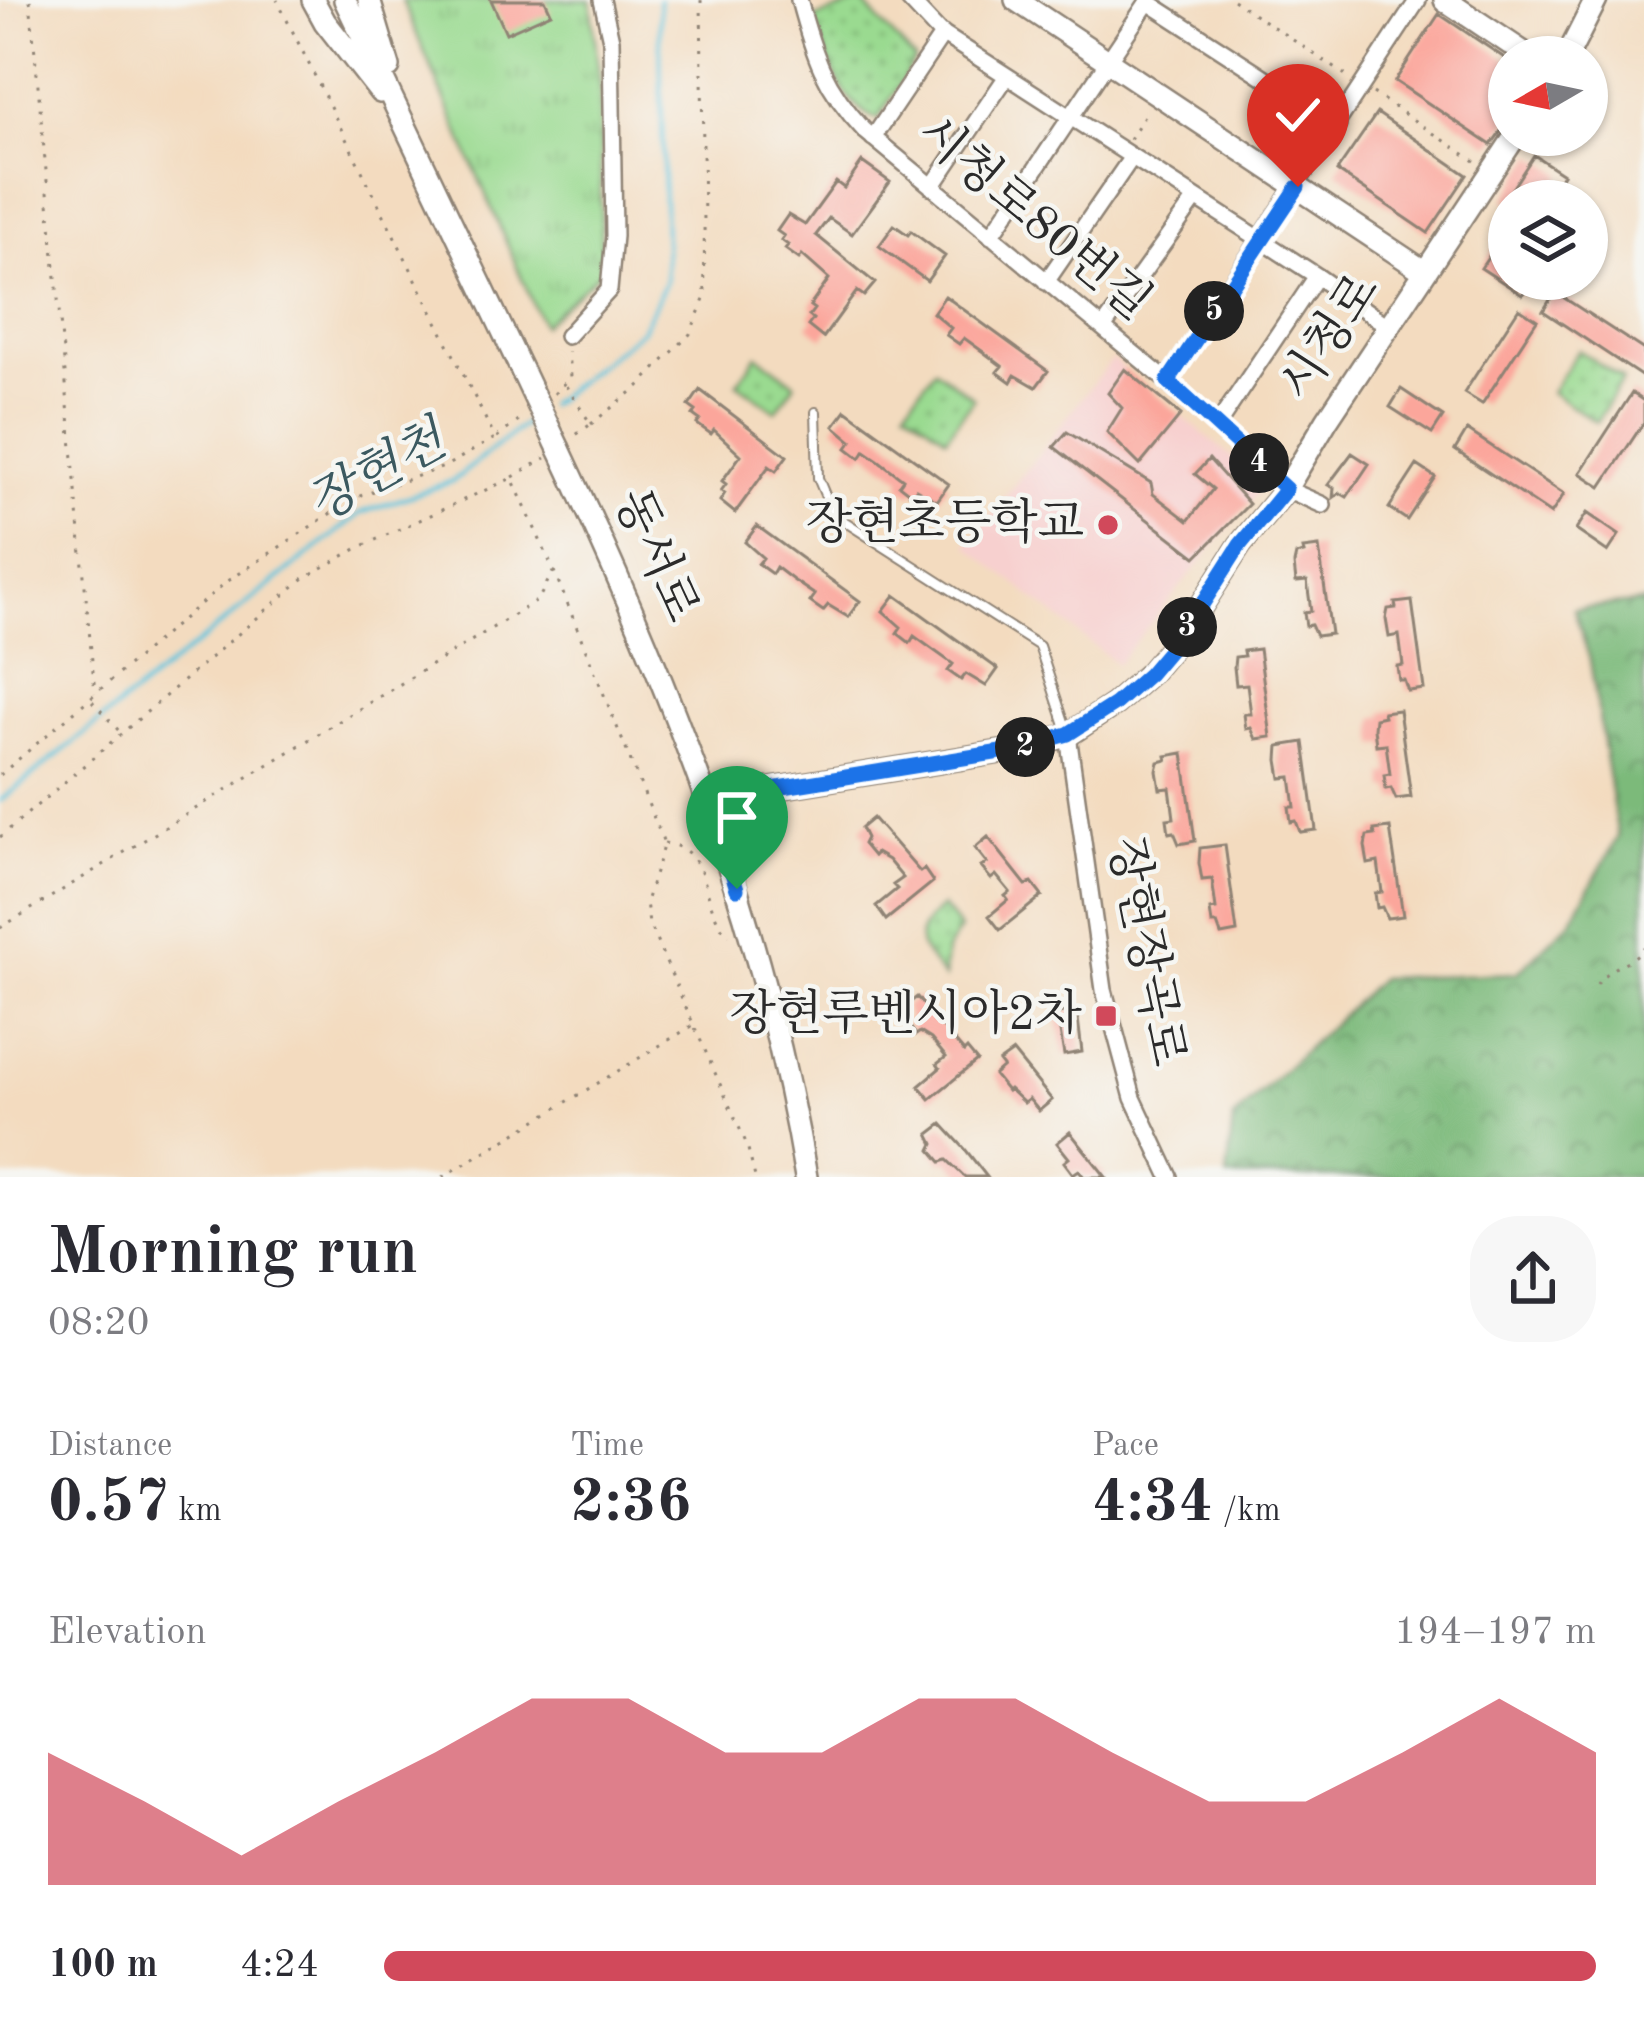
<!DOCTYPE html>
<html lang="en">
<head>
<meta charset="utf-8">
<style>
  :root { --surface:#fff; --page:#f7f7f7; --text:#2b2b33; --muted:#7c7c81; --accent:#d1495b }
  body { margin:0; font-family:"Old Standard TT","Noto Serif KR",serif; background:var(--page); color:var(--text); height:100vh; display:flex; flex-direction:column; font-size:45px; white-space:nowrap }
  * { box-sizing:border-box; margin:0 }
  p { font-size:39px; color:var(--muted) }
  .icon { flex:none; width:66px; height:66px; fill:none; stroke:currentColor; stroke-width:2; stroke-linecap:round; stroke-linejoin:round }
  .map { position:relative; height:1177px; overflow:hidden }
  .details { display:flex; flex-direction:column; background:var(--surface); flex:1 }
  .details>* { flex:none }
  .needle { width:78px; rotate:261deg }
  .tools { position:absolute; left:1488px; top:36px; display:grid; gap:24px }
  .tools a { display:grid; place-items:center; width:120px; height:120px; border-radius:50%; background:var(--surface); box-shadow:0 3px 9px #0004; font-size:60px }
  .pin { position:absolute; display:grid; place-items:center; width:102px; height:102px; color:#fff; margin:-123px -51px; border-radius:50% 50% 50% 0; rotate:-45deg; box-shadow:0 0 12px #0007 }
  .pin .icon { rotate:45deg }
  .km { position:absolute; width:60px; height:60px; margin:-30px; border-radius:50%; background:#222; color:#fff; font-size:33px; line-height:60px; text-align:center }
  .round { display:grid; place-items:center; flex:none; width:126px; height:126px; border-radius:48px; background:var(--page) }
  .headline { display:flex; align-items:center; justify-content:space-between; height:204px; padding:0 48px }
  h1 { font-size:66px; font-weight:700; line-height:90px }
  .stats { display:grid; grid-template-columns:repeat(3,1fr); gap:18px; height:204px; padding:12px 48px }
  .stats div { display:grid; align-content:center }
  .stats b { font-size:60px; font-weight:700 }
  .stats small { font-size:33px; font-weight:400 }
  .stats p { font-size:33px }
  .chart { height:336px; padding:24px 48px }
  .chart p { display:flex; justify-content:space-between }
  .chart svg { width:100%; height:216px; margin-top:12px; fill:var(--accent); opacity:.7 }
  ul { padding:0 48px; list-style:none; font-size:39px }
  li { display:grid; grid-template-columns:192px 144px 1fr; align-items:center; height:90px }
  li i { height:30px; border-radius:15px; background:var(--accent) }
  .map>svg:first-child { display:block }
</style>
</head>
<body>
<div class="map">
<svg width="1644" height="1177" viewBox="0 0 1644 1177">
  <defs>
    <pattern id="grass-tufts" width="24" height="20" patternUnits="userSpaceOnUse" patternTransform="scale(3)"><rect width="24" height="20" fill="#9ada90"/><path d="M3 7l-1-3M5 7V3M7 7l1-3M15 17l-1-3M17 17v-4M19 17l1-3" fill="none" stroke="#85bb7c"/></pattern>
    <pattern id="forest-crowns" width="20" height="18" patternUnits="userSpaceOnUse" patternTransform="scale(3)"><rect width="20" height="18" fill="#7bba7a"/><path d="M2 6a3 3 0 1 1 6 0M12 15a3 3 0 1 1 6 0" fill="none" stroke="#659764"/></pattern>
    <pattern id="park-dots" width="8" height="8" patternUnits="userSpaceOnUse" patternTransform="scale(3)"><rect width="8" height="8" fill="#9ada90"/><path d="M2 2h.1M6 6h.1" fill="none" stroke="#85bb7c" stroke-width="1.8" stroke-linecap="round"/></pattern>
  </defs>
  <rect width="100%" height="100%" fill="#f6f6f2"/>
  <filter id="ink" filterUnits="userSpaceOnUse"><feTurbulence type="fractalNoise" baseFrequency=".00833" numOctaves="2"/><feDisplacementMap in="SourceGraphic" scale="24" xChannelSelector="R" yChannelSelector="G"/><feConvolveMatrix kernelMatrix="1 2 1 2 8 2 1 2 1" color-interpolation-filters="sRGB"/></filter>
  <filter id="wash" filterUnits="userSpaceOnUse"><feTurbulence type="fractalNoise" baseFrequency=".004" numOctaves="4" result="noise"/><feDisplacementMap in="SourceGraphic" scale="48" xChannelSelector="R" yChannelSelector="G"/><feGaussianBlur stdDeviation="2.7" result="paint"/><feColorMatrix in="noise" values="0 0 0 0 0 0 0 0 0 0 0 0 0 0 0 0 0 1.4 0 .05"/><feComposite in="paint" operator="in"/></filter>
  <g filter="url(#wash)">
    <rect width="100%" height="100%" fill="#f3dbbf"/>
    <path fill="#f7d0cf" d="M1112 359 1265 484 1117 664 967 546Z"/>
    <path fill="url(#grass-tufts)" stroke="#62825e" stroke-width="3" d="M402 0H591L600 85 601 271 542 325Z"/>
    <path fill="url(#forest-crowns)" stroke="#537252" stroke-width="3" d="M1644 602V1177H1227L1233 1119 1380 978 1517 973 1571 921 1618 837 1590 660 1574 609Z"/>
    <path fill="url(#park-dots)" stroke="#62825e" stroke-width="3" d="M862 2 915 60 878 119C840 107 826 53 814 19Z
      M1578 350 1623 380 1596 422 1551 392Z
      M757 355 795 383 776 411 737 383Z
      M935 369 974 398 946 437 906 408Z
      M942 907 960 929 946 951 944 978C918 946 906 937 942 907Z"/>
    <g fill="none" stroke-linecap="round" stroke-linejoin="round">
      <path stroke="#60c5dd" stroke-width="4.5" d="M548 405 642 330 666 281 659 0
        M0 801 361 513 453 481 534 416"/>
    </g>
    <g id="blocks">
      <path fill="#fba69b" d="M491 0H545L551 13 506 33Z
        M1439 14 1509 61V120L1491 145 1395 81Z
        M1377 113 1467 175 1428 233 1337 171Z
        M1534 155 1563 174 1545 201H1504Z
        M862 162 890 182 852 234 829 218 816 235 875 283 864 296 857 291 823 338 808 326 813 319 809 316 814 309 810 306 829 279 802 255 799 259 785 249 788 245 781 240 784 236 777 231 788 215 805 225 836 182 844 188Z
        M894 225 908 235 911 231 945 256 927 281 879 246Z
        M1494 249 1509 259V279H1533L1522 295 1481 268Z
        M1555 292 1644 350V378L1543 311Z
        M945 296 1048 371 1036 387 1015 375 1011 382 997 372 1002 366 982 351 964 338 959 344 946 335 951 328 933 313Z
        M1519 308 1537 320 1482 404 1464 393Z
        M1125 369 1181 415 1140 465 1107 432 1122 408 1108 393Z
        M1401 389 1443 417 1432 434 1390 407Z
        M700 390 787 456 776 471 769 466 735 513 720 501 725 493 721 491 726 484 722 481 741 455 714 430 711 434 697 424 700 420 693 415 696 411 689 406Z
        M1632 393 1644 401V422L1601 487 1580 473Z
        M846 410 949 484 937 501 916 489 912 495 899 485 903 479 878 460 865 451 860 458 847 448 852 441 834 426Z
        M1467 430 1564 494 1551 514 1455 450Z
        M1067 432 1151 483 1153 494 1188 521 1213 489 1195 474 1209 459 1249 504 1196 557 1054 447Z
        M1352 453 1369 464 1347 497 1340 493 1333 498 1334 488 1328 485Z
        M1417 465 1435 477 1407 520 1389 508Z
        M1587 513 1619 535 1608 552 1576 530Z
        M757 526 860 601 848 617 828 605 823 611 810 602 815 595 793 580 776 567 772 574 758 564 763 558 745 542Z
        M1319 547 1331 634 1316 636 1311 625 1306 626 1304 612 1311 611 1307 581 1296 582 1294 564 1296 555 1304 553 1303 549Z
        M895 595 998 669 986 686 966 674 961 680 948 671 953 664 932 649 914 636 910 643 897 633 901 627 883 611Z
        M1412 601 1424 689 1408 691 1404 680H1399L1397 666 1403 665 1399 635 1389 637 1386 619 1388 609 1396 608 1395 603Z
        M1259 649 1271 737 1256 739 1251 728 1246 729 1244 714H1251L1247 684 1236 685 1234 667 1235 657 1244 656 1243 651Z
        M1399 710 1411 797 1396 799 1391 788 1386 789 1384 775 1390 774 1386 744 1376 745 1374 728 1375 718 1384 716 1383 712Z
        M1304 742 1316 830 1300 832 1296 821 1291 822 1289 807H1295L1291 777 1281 778 1278 760 1279 746Z
        M1183 753 1195 841 1179 844 1174 832 1169 833 1167 819 1174 818 1170 788 1160 789 1157 771 1159 762 1167 760 1166 756Z
        M873 818 920 872 924 869 933 882 886 920 876 906 897 889 893 885 903 878 888 860 876 853 873 856 863 844 866 838 861 828Z
        M1390 828 1403 916 1387 918 1382 907 1377 908 1375 893 1382 892 1378 862 1368 864 1365 846 1367 836 1375 835 1374 830Z
        M988 837 1026 885 1032 883 1042 896 1000 930 989 916 1008 900 1005 896 1010 892 996 875 991 879 981 867 987 863 975 848Z
        M1225 845 1237 932 1221 935 1217 924H1212L1210 910 1216 909 1212 879 1202 880 1199 863 1200 848Z
        M917 997 964 1052 967 1049 977 1061 930 1099 919 1086 940 1068 937 1064 946 1057 931 1039 920 1032 916 1035 907 1023 909 1017 904 1007Z
        M1077 1010 1082 1052 1064 1055 1057 1013Z
        M1013 1052 1052 1100 1039 1111 1029 1099 1024 1103 1009 1089 1007 1091 994 1075 1003 1067 999 1062Z
        M942 1124 965 1149 987 1177H965L947 1160 941 1162 931 1150 934 1144 929 1134Z
        M1070 1132 1106 1177H1084L1079 1170 1073 1174 1064 1162 1069 1158 1057 1143Z"/>
    </g>
  </g>
  <g filter="url(#ink)">
    <use href="#blocks" fill-opacity="0" stroke="#8f8375" stroke-width="3"/>
    <g fill="none" stroke-linecap="round" stroke-linejoin="round">
      <defs>
        <path id="lane" d="M816 412 818 478 833 514 1039 646 1068 734"/>
        <path id="street" d="M799 0C814 56 824 87 864 130L1167 381 1286 489 1323 505
          M909 0 939 32 1317 276 1389 327
          M1148 2 1338 125
          M873 138 943 34
          M932 187 1007 76
          M991 236 1149 0
          M1046 282 1132 157
          M1103 328 1196 198
          M567 336 609 290 614 236 611 40 602 0
          M1167 381 1418 0
          M1218 424 1317 276
          M1068 735 1104 990 1133 1098 1170 1177"/>
        <path id="secondary" d="M313 0 325 22 380 92
          M345 0 523 373
          M369 0 389 67
          M1016 0 1425 272
          M1445 0 1530 57
          M1567 57 1596 0
          M559 449C670 684 763 919 806 1177
          M709 799 1013 750 1068 735 1115 704 1149 674 1186 630 1240 545 1286 489 1327 420 1516 135"/>
      </defs>
      <use href="#lane" stroke="#8f8375" stroke-width="12"/>
      <use href="#street" stroke="#8f8375" stroke-width="20"/>
      <use href="#secondary" stroke="#8f8375" stroke-width="26"/>
      <path stroke="#8f8375" stroke-width="3" stroke-dasharray="3 9" stroke-linecap="butt" d="M30 0 95 693
        M1233 0 1350 78
        M1373 93 1475 161
        M1130 139 1147 111
        M566 386 591 424 573 437
        M554 394 570 377 568 351
        M591 424 639 386 690 334 705 297 701 0
        M497 437 523 418
        M513 477 546 458
        M92 701 121 733
        M0 775 225 583 354 498 444 467 495 438 277 0
        M0 837 304 578 360 547 512 478 554 571 664 843 646 902 649 924 747 1145 755 1177
        M664 843C716 850 698 906 729 936
        M0 928 538 600 553 572
        M1597 985C1608 964 1632 965 1644 947
        M443 1177 692 1026"/>
      <use href="#lane" stroke="#fff" stroke-width="8"/>
      <use href="#street" stroke="#fff" stroke-width="15"/>
      <use href="#secondary" stroke="#fff" stroke-width="21"/>
      <defs>
        <path id="secondary-bridge" d="M523 373 559 449"/>
      </defs>
      <use href="#secondary-bridge" stroke="#8f8375" stroke-width="26" stroke-linecap="butt"/>
      <use href="#secondary-bridge" stroke="#fff" stroke-width="21"/>
    </g>
  </g>
  <g fill="none" stroke-linecap="round" stroke-linejoin="round" filter="url(#ink)">
    <defs>
      <path id="route" d="M737 889 709 799 1013 750 1068 734 1115 704 1149 674 1186 630 1240 545 1286 489 1168 381 1298 187"/>
    </defs>
    <use href="#route" stroke="#fff" stroke-width="24"/>
    <use href="#route" stroke="#1a73e8" stroke-width="15"/>
  </g>
  <g fill="#d1495b" stroke="#f6f6f2" stroke-width="4.5">
    <circle cx="1108" cy="525" r="12"/>
    <rect x="1094" y="1004" width="24" height="24" rx="6"/>
  </g>
  <g text-anchor="middle" dominant-baseline="central" stroke-width="9" stroke-linejoin="round" paint-order="stroke">
    <g font-size="48" fill="#2b2b2b" stroke="#f6f6f2">
      <text transform="translate(1033 219) rotate(40)">시청로80번길</text>
      <text transform="translate(1331 338) rotate(-57)">시청로</text>
      <text transform="translate(655 556) rotate(66)">동서로</text>
      <text transform="translate(1145 952) rotate(79)">장현장곡로</text>
    </g>
    <g font-size="48" fill="#2b2b2b" stroke="#f6f6f2" text-anchor="end">
      <text x="1084" y="525">장현초등학교</text>
      <text x="1082" y="1016">장현루벤시아2차</text>
    </g>
    <g font-size="51" font-style="italic" fill="#3b5960" stroke="#f6f6f2">
      <text transform="translate(378 474) rotate(-29)">장현천</text>
    </g>
  </g>
</svg>
<div class="tools">
<a><svg class="needle" viewBox="-14 -14 28 28"><path d="M0-13l5 13h-10z" fill="#e53935"/><path d="M0 13l5-13h-10z" fill="#7c7c81"/></svg></a>
<a><svg class="icon" aria-label="layers" viewBox="0 0 24 24"><path d="M12 4l9 5-9 5-9-5zM3 14l9 5 9-5"/></svg></a>
</div>
<div class="pin" style="left:737px;top:889px;background:#1e9e55"><svg class="icon" aria-label="arrive" viewBox="0 0 24 24"><path d="M6 21V4h12l-3 4 3 4H6"/></svg></div>
<div class="pin" style="left:1298px;top:187px;background:#d93025"><svg class="icon" aria-label="check" viewBox="0 0 24 24"><path d="M5 12l5 5 9-10"/></svg></div>
<b class="km" style="left:1025px;top:747px">2</b>
<b class="km" style="left:1187px;top:627px">3</b>
<b class="km" style="left:1259px;top:463px">4</b>
<b class="km" style="left:1214px;top:311px">5</b>
</div>
<section class="details">
<div class="headline"><div><h1>Morning run</h1><p>08:20</p></div><a class="round"><svg class="icon" aria-label="share" viewBox="0 0 24 24"><path d="M12 15V3M7 8l5-5 5 5M5 13v7h14v-7"/></svg></a></div>
<div class="stats">
<div><p>Distance</p><b>0.57<small> km</small></b></div>
<div><p>Time</p><b>2:36</b></div>
<div><p>Pace</p><b>4:34<small> /km</small></b></div>
</div>
<div class="chart"><p><span>Elevation</span>194–197 m</p>
<svg viewBox="0 0 160 44" preserveAspectRatio="none"><path d="M0 44V17L10 27L20 38L30 27L40 17L50 6L60 6L70 17L80 17L90 6L100 6L110 17L120 27L130 27L140 17L150 6L160 17V44z"/></svg>
</div>
<ul>
<li><b>100 m</b>4:24<i style="width:100%"></i></li>
</ul>
</section>
</body>
</html>
